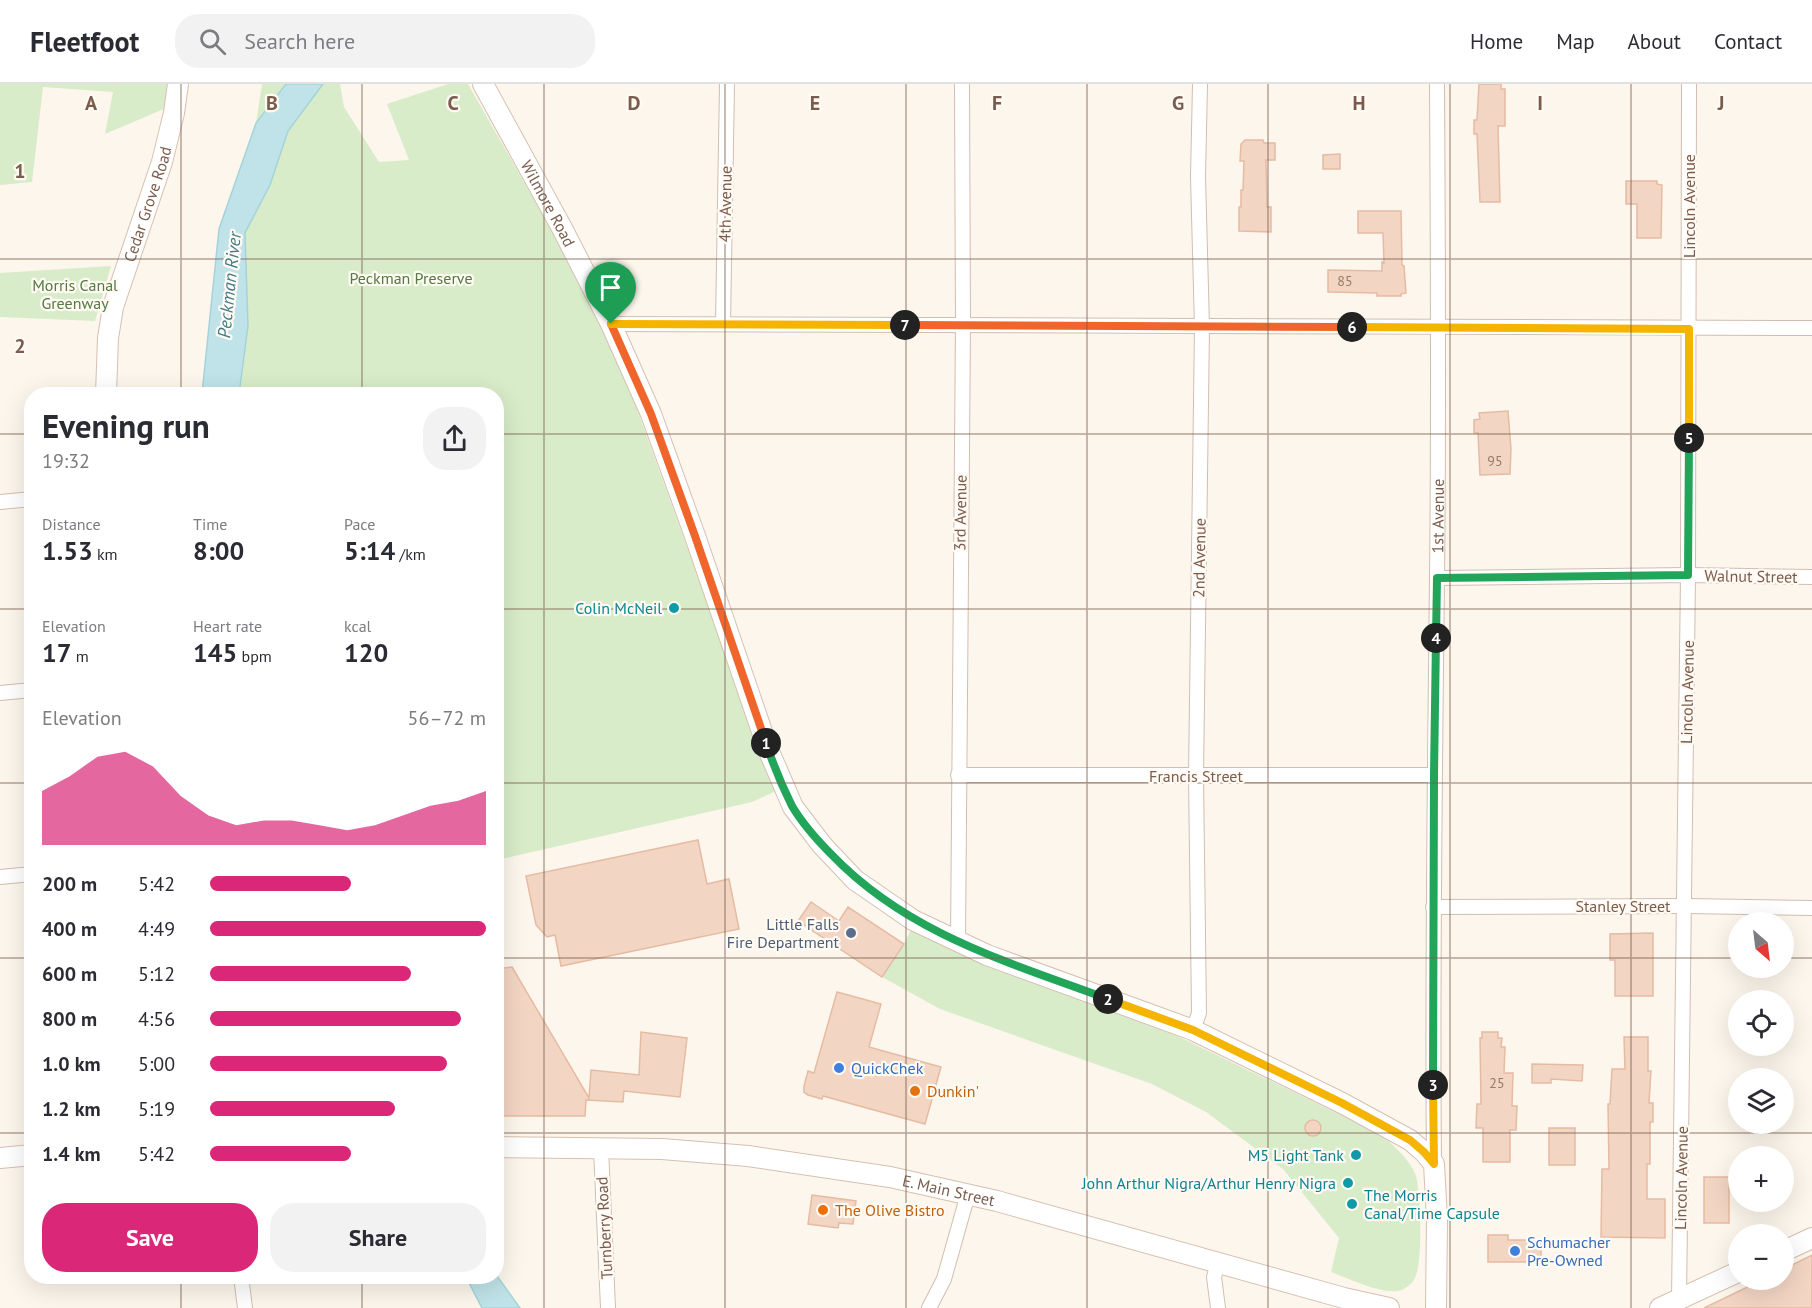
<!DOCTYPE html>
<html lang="en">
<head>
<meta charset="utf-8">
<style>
  :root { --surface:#fff; --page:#f2f2f3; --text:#2b2b33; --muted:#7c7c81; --line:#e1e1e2; --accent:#db2777 }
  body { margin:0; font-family:"PT Sans",sans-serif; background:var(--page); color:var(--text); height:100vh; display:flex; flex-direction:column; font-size:22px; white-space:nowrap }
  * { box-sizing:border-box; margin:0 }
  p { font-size:20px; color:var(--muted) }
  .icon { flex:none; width:33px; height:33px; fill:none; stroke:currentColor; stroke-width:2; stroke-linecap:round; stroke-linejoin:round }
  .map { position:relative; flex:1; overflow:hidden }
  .side { position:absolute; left:24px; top:303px; width:480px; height:897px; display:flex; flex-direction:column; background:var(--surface); border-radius:24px; box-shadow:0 6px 24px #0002 }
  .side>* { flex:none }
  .needle { width:39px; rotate:152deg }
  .tools { position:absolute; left:1728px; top:828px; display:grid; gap:12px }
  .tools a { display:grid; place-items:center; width:66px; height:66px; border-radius:50%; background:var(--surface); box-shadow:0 6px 24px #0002; font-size:30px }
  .pin { position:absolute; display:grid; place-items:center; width:51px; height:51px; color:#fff; margin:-62px -26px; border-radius:50% 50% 50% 0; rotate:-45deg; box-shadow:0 0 6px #0007 }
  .pin .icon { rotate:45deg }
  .km { position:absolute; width:30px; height:30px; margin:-15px; border-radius:50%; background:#222; color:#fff; font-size:16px; line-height:30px; text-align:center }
  .round { display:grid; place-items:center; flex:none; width:63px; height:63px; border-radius:24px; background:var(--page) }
  .summary { display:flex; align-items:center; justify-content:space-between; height:102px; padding:0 18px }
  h1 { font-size:33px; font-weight:800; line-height:45px }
  .stats { display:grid; grid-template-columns:repeat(3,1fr); gap:9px; height:102px; padding:6px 18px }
  .stats div { display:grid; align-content:center }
  .stats b { font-size:26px; font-weight:800 }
  .stats small { font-size:16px; font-weight:400 }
  .stats p { font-size:16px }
  .chart { height:168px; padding:12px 18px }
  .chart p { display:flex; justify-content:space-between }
  .chart svg { width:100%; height:108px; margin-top:6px; fill:var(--accent); opacity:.7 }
  .cta { display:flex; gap:12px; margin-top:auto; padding:12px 18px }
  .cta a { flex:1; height:69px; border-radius:24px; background:var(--accent); color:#fff; font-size:24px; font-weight:800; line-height:69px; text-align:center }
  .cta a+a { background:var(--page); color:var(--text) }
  ul { padding:0 18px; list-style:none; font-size:20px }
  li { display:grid; grid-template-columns:96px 72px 1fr; align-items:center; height:45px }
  li i { height:15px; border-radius:8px; background:var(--accent) }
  header { display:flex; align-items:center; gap:36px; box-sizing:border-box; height:84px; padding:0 30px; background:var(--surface); border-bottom:2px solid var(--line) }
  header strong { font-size:28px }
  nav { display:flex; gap:33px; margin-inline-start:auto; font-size:21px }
  .search { width:420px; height:54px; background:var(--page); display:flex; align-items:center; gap:15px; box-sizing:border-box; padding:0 21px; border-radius:24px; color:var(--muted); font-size:22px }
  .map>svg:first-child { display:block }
</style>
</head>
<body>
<header>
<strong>Fleetfoot</strong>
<div class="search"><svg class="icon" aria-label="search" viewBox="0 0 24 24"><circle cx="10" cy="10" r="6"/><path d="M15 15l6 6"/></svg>Search here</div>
<nav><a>Home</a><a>Map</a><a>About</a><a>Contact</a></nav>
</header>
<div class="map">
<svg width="1812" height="1224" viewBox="0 0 1812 1224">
  <rect width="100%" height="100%" fill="#fdf6ec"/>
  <path fill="#d8ecc9" d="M0 0H171L166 24 105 50 113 8 43 3 32 98 0 101Z
    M262 0H340L344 23 379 78 409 76 387 20 448 0H468L580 196 635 320 776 707 752 718 497 776 496 310H238L245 149 270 101 256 39Z
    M111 182 95 237 0 233V189Z
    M912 844 963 871 1165 946 1380 1050C1393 1061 1410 1075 1416 1092 1421 1110 1423 1177 1415 1194 1413 1198 1407 1204 1402 1206 1384 1212 1350 1195 1331 1188L1339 1154 1283 1085 1206 1028 1152 1000 940 925 882 893 904 860Z"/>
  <path fill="#bfe3e8" stroke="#a5d3da" stroke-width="1.5" d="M286 0H323L288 47 270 101 245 149 248 242 239 310H202L219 145 256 39Z
    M496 1192H497L520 1224H482L466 1193Z"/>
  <path fill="#f3d5c3" stroke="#e6bba3" stroke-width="1.5" d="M1479 0H1501V5H1505V42H1498L1500 118H1480L1477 50H1474V36H1477Z
    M1245 56H1263L1264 59H1275V76H1266L1267 123H1271V148L1239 147V123H1241V106H1243L1244 77H1240L1241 60Z
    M1340 70V85H1323V71Z
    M1626 97H1657V100L1662 101 1661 154H1637V120H1626Z
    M1358 127H1401L1402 181 1404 182 1406 209 1401 210V212H1377V209L1328 208V186L1382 187V178L1384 179 1383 149H1358Z
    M1508 327 1511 365 1510 390 1480 391 1478 349H1474V336L1480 335 1479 329Z
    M698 756 707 800 729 795 739 845 561 882 555 851 547 853 536 841 526 792Z
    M811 818 839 837 848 823 904 860 882 893 798 837Z
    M1653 849V912H1615V876H1610V850Z
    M512 883 589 1014 591 986 639 991 641 948 687 954 680 1013 624 1007 623 1018 586 1016 585 1032H496V885Z
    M837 908 881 920 869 963 941 983 925 1040 823 1012 822 1015 808 1011 804 1008V1002L808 987 814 989Z
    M1482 948H1498V954H1502L1501 963H1505L1504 989H1513L1512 1022H1517L1516 1046H1510V1078H1483V1044H1476L1477 1020H1481L1480 954H1482Z
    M1624 953H1648V987H1651L1649 1019H1653V1038H1650V1080H1647V1115H1665V1154L1601 1153 1602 1085H1609L1608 1020H1610L1612 985H1625Z
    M1532 980 1583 981 1582 997 1551 995V999H1532Z
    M1305 1044a8 8 0 1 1 16 0a8 8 0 1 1-16 0Z
    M1549 1044H1575V1081H1549Z
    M1704 1093H1729V1139H1704Z
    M812 1111 856 1117 853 1140 839 1139 838 1144 808 1140Z
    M1488 1151H1508V1156H1541V1178H1488Z
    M1812 1171V1224H1704L1762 1196H1784V1185Z"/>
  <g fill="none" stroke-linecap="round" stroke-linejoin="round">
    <defs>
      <g id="street">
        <path d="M611 240 1812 244"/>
        <path d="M723 240 727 0"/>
        <path d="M0 418 32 415"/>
        <path d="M1437 494 1688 491 1812 493"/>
        <path d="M0 609 32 606"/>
        <path d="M958 691H1434"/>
        <path d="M0 793 32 790"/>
        <path d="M1433 823 1685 822 1812 824"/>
        <path d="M958 858 963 241 962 0"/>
        <path d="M1193 946 1199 929 1196 692 1202 243 1198 93 1200 0"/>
        <path d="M601 1064 608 1224"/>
        <path id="s1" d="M1434 1080C1432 885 1435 689 1437 494 1439 329 1438 165 1437 0"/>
        <path d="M1218 1179 1214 1193 1218 1224"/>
        <path d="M241 1192 245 1224"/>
        <path d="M1679 1216 1688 491 1689 0"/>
        <path d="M929 1224 944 1195 968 1110"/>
      </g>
      <g id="secondary">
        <path id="s2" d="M483 0 563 146 611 240 651 330 695 452 768 665 793 723 822 761 855 796 913 836 987 871 1193 946 1342 1019 1410 1056 1424 1068 1434 1080 1437 1135 1436 1224"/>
        <path id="s3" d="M106 310 108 254 113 223 162 78 174 29 178 0"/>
        <path id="s4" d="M496 1063 662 1065 748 1072 890 1093 997 1117 1344 1214 1389 1224"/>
        <path d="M0 1074 32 1071"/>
        <path d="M1784 1167 1812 1154"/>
        <path d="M1660 1224 1738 1188"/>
      </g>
    </defs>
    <use href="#street" stroke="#d1beb0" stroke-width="16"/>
    <use href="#secondary" stroke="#d6c0b0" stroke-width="22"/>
    <use href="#street" stroke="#fff" stroke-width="14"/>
    <use href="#secondary" stroke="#fff" stroke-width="20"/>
  </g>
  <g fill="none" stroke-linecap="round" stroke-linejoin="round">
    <defs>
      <path id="split-1" d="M611 240 651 330 695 452 766 659"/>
      <path id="split-2" d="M766 659C773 680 782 702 792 722 802 739 818 757 832 771 908 850 1008 878 1108 915"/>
      <path id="split-3" d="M1108 915 1193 946 1342 1019 1410 1056 1424 1068 1434 1080 1433 1001"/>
      <path id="split-4" d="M1433 1001 1434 691 1436 554"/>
      <path id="split-5" d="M1436 554 1437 494 1688 491 1689 354"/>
      <path id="split-6" d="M1352 243 1689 245V354"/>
      <path id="split-7" d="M905 241 1352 243"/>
      <path id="split-8" d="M611 240 905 241"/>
    </defs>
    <use href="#split-1" stroke="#fff" stroke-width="12"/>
    <use href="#split-2" stroke="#fff" stroke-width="12"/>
    <use href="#split-3" stroke="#fff" stroke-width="12"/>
    <use href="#split-4" stroke="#fff" stroke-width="12"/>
    <use href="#split-5" stroke="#fff" stroke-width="12"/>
    <use href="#split-6" stroke="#fff" stroke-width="12"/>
    <use href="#split-7" stroke="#fff" stroke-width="12"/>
    <use href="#split-8" stroke="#fff" stroke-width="12"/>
    <use href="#split-1" stroke="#f0652b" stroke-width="8"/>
    <use href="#split-2" stroke="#22a559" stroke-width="8"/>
    <use href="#split-3" stroke="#f5b400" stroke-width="8"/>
    <use href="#split-4" stroke="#22a559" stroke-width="8"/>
    <use href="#split-5" stroke="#22a559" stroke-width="8"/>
    <use href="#split-6" stroke="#f5b400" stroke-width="8"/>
    <use href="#split-7" stroke="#f0652b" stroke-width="8"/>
    <use href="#split-8" stroke="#f5b400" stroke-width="8"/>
  </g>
  <path fill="none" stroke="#7a5c4d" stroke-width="1.5" stroke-opacity="0.55" d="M181 0V310M362 0V310M544 0V1224M725 0V1224M906 0V1224M1087 0V1224M1268 0V1224M1450 0V1224M1631 0V1224M0 175H1812M0 350H32M496 350H1812M0 525H32M496 525H1812M0 699H32M496 699H1812M0 874H32M496 874H1738M1784 874H1812M0 1049H32M496 1049H1812M181 1192V1224M362 1192V1224"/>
  <g fill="#0f9aa8" stroke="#fffaf3" stroke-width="2">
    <circle cx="674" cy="524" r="6"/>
    <circle cx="1356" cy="1071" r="6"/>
    <circle cx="1348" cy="1099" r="6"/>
    <circle cx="1352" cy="1120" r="6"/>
  </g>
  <circle fill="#5c6f8a" stroke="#fffaf3" stroke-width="2" cx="851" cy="849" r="6"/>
  <g fill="#3f7fe0" stroke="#fffaf3" stroke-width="2">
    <circle cx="839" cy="984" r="6"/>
    <circle cx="1515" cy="1167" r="6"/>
  </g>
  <g fill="#e8710a" stroke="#fffaf3" stroke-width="2">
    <circle cx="915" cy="1007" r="6"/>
    <circle cx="823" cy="1126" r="6"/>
  </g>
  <g text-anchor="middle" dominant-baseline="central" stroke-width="4.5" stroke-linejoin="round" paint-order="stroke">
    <g font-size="14" fill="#987a6a">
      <text x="1345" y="197">85</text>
      <text x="1495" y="377">95</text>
      <text x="1497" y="999">25</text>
    </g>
    <g font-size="16" fill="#7a5c4d" stroke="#fffaf3">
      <text stroke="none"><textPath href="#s3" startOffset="196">Cedar Grove Road</textPath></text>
      <text stroke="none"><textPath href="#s2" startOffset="136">Wilmore Road</textPath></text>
      <text transform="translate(725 120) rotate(-89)">4th Avenue</text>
      <text transform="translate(1689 122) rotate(-90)">Lincoln Avenue</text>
      <text transform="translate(960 429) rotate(-89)">3rd Avenue</text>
      <text stroke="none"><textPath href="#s1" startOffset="648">1st Avenue</textPath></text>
      <text transform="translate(1199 474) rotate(-89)">2nd Avenue</text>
      <text transform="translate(1751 492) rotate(1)">Walnut Street</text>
      <text transform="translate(1687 608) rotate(-89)">Lincoln Avenue</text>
      <text x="1196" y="692">Francis Street</text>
      <text x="1623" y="822">Stanley Street</text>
      <text transform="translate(1681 1094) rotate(-89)">Lincoln Avenue</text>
      <text stroke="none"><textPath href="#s4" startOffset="456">E. Main Street</textPath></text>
      <text transform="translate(604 1144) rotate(-93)">Turnberry Road</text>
    </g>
    <g font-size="16" fill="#537a41" stroke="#fffaf3">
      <text x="411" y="194">Peckman Preserve</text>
      <text x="75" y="201">Morris Canal<tspan x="75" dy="18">Greenway</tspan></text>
    </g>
    <g font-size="16" fill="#0d838f" stroke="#fffaf3" text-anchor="end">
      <text x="662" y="524">Colin McNeil</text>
      <text x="1344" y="1071">M5 Light Tank</text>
      <text x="1336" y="1099">John Arthur Nigra/Arthur Henry Nigra</text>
      <text x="1364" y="1111" text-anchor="start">The Morris<tspan x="1364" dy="18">Canal/Time Capsule</tspan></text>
    </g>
    <g font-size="16" fill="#4e5e75" stroke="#fffaf3" text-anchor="end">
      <text x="839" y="840">Little Falls<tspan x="839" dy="18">Fire Department</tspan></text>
    </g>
    <g font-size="16" fill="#366cbe" stroke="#fffaf3" text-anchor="start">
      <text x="851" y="984">QuickChek</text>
      <text x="1527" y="1158">Schumacher<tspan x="1527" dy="18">Pre-Owned</tspan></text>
    </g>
    <g font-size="16" fill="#c56008" stroke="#fffaf3" text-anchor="start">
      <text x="927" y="1007">Dunkin'</text>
      <text x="835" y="1126">The Olive Bistro</text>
    </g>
    <g font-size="18" font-style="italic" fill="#437c86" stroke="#fffaf3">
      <text transform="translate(229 201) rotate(-84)">Peckman River</text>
    </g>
  </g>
  <g font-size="20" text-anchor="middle" font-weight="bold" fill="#7a5c4d" stroke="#fffaf3" stroke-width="4.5" stroke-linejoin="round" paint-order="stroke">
    <text x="91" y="26">A</text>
    <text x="272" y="26">B</text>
    <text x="453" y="26">C</text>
    <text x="634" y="26">D</text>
    <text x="815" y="26">E</text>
    <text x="997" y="26">F</text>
    <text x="1178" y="26">G</text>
    <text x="1359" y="26">H</text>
    <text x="1540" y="26">I</text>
    <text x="1721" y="26">J</text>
    <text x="20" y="94">1</text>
    <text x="20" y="269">2</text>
  </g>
</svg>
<div class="tools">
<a><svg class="needle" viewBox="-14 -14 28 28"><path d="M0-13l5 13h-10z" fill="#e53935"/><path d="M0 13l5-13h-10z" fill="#7c7c81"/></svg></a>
<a><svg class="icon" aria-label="locate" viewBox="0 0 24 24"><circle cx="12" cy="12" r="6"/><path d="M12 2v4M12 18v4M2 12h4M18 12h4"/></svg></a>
<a><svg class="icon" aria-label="layers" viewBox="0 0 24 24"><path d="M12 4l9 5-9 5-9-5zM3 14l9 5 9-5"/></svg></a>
<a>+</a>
<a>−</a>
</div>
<div class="pin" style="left:611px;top:240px;background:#1e9e55"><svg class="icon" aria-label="arrive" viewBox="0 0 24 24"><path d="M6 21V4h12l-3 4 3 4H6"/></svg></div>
<b class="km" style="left:766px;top:659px">1</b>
<b class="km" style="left:1108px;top:915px">2</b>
<b class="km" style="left:1433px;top:1001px">3</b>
<b class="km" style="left:1436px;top:554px">4</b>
<b class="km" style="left:1689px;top:354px">5</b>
<b class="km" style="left:1352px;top:243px">6</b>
<b class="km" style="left:905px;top:241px">7</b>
<section class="side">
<div class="summary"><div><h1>Evening run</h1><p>19:32</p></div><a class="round"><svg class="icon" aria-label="share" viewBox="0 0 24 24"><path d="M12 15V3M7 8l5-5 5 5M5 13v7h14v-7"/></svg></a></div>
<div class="stats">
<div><p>Distance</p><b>1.53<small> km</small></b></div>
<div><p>Time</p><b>8:00</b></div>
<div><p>Pace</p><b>5:14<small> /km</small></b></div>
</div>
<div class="stats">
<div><p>Elevation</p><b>17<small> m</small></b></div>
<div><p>Heart rate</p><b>145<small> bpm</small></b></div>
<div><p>kcal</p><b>120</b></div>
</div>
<div class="chart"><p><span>Elevation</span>56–72 m</p>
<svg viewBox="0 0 160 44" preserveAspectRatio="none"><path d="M0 44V22L10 16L20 8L30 6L40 12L50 24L60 32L70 36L80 34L90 34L100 36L110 38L120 36L130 32L140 28L150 26L160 22V44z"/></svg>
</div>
<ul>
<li><b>200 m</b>5:42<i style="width:51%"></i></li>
<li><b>400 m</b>4:49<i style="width:100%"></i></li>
<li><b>600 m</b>5:12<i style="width:73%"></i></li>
<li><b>800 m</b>4:56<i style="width:91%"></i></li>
<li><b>1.0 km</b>5:00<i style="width:86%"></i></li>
<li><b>1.2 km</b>5:19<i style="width:67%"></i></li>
<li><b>1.4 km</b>5:42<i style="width:51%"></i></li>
</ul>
<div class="cta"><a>Save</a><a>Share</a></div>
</section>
</div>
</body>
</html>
